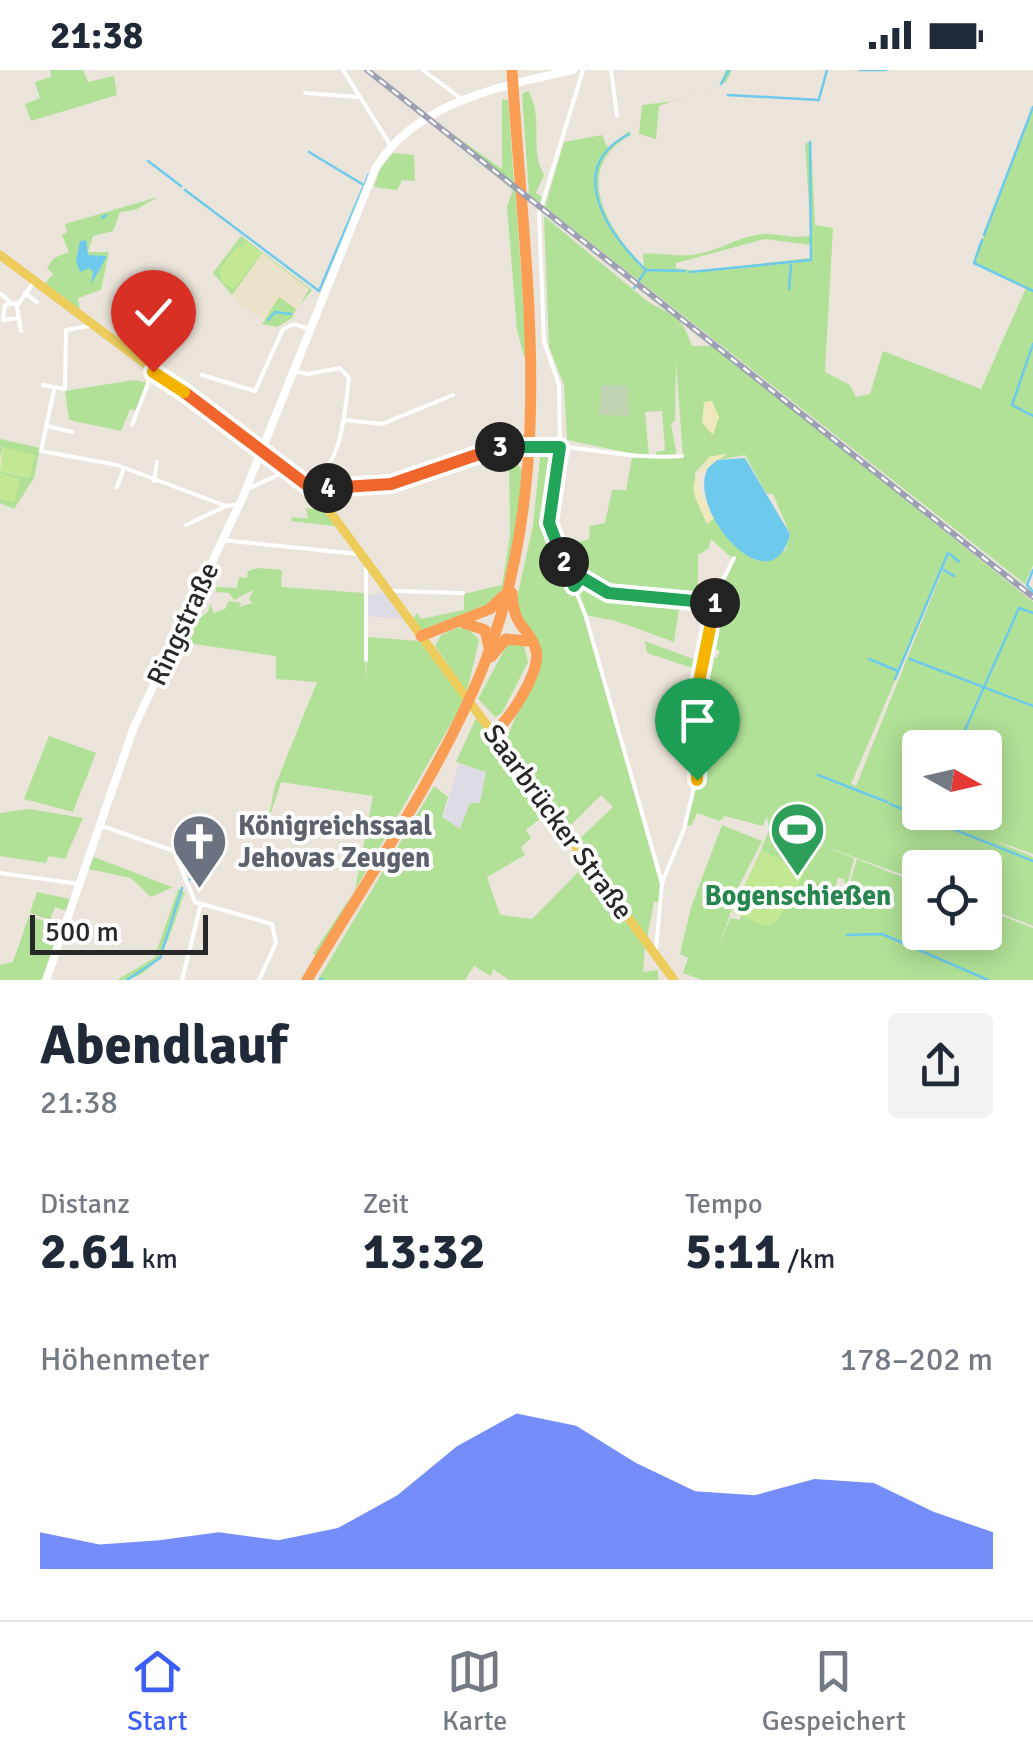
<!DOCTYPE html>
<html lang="de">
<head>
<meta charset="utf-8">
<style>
  :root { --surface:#fff; --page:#f2f2f3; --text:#1f2937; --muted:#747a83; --line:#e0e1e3; --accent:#3c5ef6 }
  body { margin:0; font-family:Signika,sans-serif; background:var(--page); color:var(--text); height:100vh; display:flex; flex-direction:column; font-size:38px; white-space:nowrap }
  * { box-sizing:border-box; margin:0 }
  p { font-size:32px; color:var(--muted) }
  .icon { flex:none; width:55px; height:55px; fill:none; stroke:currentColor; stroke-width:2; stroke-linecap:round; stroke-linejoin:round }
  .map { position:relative; height:910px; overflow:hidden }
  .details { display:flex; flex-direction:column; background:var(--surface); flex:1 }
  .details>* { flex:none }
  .needle { width:65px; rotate:98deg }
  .buttons { position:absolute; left:902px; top:660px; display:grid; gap:20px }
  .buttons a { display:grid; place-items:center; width:100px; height:100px; border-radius:10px; background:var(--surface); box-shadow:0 5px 25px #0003; font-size:50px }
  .scale { position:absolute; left:30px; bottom:25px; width:178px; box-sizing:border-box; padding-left:10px; border:5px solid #282828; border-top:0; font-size:28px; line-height:35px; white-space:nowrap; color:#282828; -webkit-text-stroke:8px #fff; paint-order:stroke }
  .pin { position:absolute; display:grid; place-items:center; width:85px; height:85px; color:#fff; margin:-102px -42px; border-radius:50% 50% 50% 0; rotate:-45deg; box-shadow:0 0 10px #0007 }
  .pin .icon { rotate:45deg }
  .km { position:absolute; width:50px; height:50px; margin:-25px; border-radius:50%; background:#222; color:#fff; font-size:28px; line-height:50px; text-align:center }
  .round { display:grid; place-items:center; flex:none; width:105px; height:105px; border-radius:10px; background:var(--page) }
  .head { display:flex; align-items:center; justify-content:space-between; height:170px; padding:0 40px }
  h1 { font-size:55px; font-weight:700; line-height:75px }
  .stats { display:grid; grid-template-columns:repeat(3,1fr); gap:15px; height:170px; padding:10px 40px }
  .stats div { display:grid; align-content:center }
  .stats b { font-size:50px; font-weight:700 }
  .stats small { font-size:28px; font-weight:400 }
  .stats p { font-size:28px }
  .chart { height:280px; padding:20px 40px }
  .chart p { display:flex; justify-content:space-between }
  .chart svg { width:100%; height:180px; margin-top:10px; fill:var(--accent); opacity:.7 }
  .status { display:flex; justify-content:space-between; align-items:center; height:70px; padding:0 50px; background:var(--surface); direction:ltr }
  .status svg { height:28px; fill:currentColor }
  .tab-bar { display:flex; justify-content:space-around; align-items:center; height:140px; border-top:2px solid var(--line); background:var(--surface); font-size:28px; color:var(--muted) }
  .tab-bar a { display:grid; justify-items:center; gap:5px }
  .tab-bar .active { color:var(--accent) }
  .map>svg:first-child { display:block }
</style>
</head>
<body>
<div class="status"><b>21:38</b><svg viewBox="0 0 49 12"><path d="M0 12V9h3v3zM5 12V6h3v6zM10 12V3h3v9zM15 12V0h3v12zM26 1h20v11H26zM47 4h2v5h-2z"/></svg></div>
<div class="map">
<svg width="1033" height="910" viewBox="0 0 1033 910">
  <rect width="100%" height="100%" fill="#ebe4da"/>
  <path fill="#dddbe3" d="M385 522 405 549 368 546 367 526Z
    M459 694 486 702 480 733 476 732 461 760 443 748Z"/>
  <path fill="#ece1c9" d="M241 166 310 219 295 241 284 237 264 250 240 234 213 203Z"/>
  <path fill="#b0e197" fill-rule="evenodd" d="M50 0H83L88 12 114 6 117 25 31 51 25 34 40 28 35 12 51 7Z
    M726 0H732L726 12 659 36 656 69 639 64 642 35 674 31 720 14Z
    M528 21C545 49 528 77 544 105L536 123 545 129 543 135 529 125 522 24Z
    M502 29 508 30 514 114 433 50 502 99Z
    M1033 38V495L1025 514 545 137 564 72 602 65 608 78 629 61 631 65C569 99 609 161 644 197L643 184C660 182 678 188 697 184 718 181 736 168 757 165 776 161 792 171 811 165L805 74 811 71 815 155 833 158 825 302 850 315 856 327 870 324 883 281 981 319 1026 218 974 192ZM765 169 811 175 810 188 696 201 676 198V193Z
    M430 52 515 118 528 300 517 260 507 136 513 120Z
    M393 83 414 85 415 111 402 110 397 120 374 117 380 99Z
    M158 127 135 140 120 142 113 161 93 166 88 182H109L101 220 78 228 80 241 44 215 53 204 47 198 54 188 69 182 62 165 67 162 65 154Z
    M544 146 647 231C674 247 681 244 692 276H713L1033 532V784L993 770 1033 787V856L985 837V798H920V811L813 772 854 788 845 824 844 809 838 808 835 819 840 828 845 825 842 839 857 789 920 814V862H985V839L1033 858V910H702L683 903 688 888 680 884 691 837 722 755 762 771 740 814 718 880 730 848 740 850 741 846 732 842 797 799 761 780 769 760 767 746 763 756 725 746 720 751 697 743 691 756 686 755 699 701 705 585 717 588 720 581 707 576 719 518 732 488 711 469 709 478 698 485V530L714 532 711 543 679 539 674 572 616 551 585 545 660 815V832H654L647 868 576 772 613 737 601 725 566 760 506 669 537 598 531 565 516 533 533 455 541 379H566L558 435 553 436 550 460 565 499 572 500V474L589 469 590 456 605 453 612 420H626L632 388 683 387 676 292 675 351 671 354 677 386 656 387V382L665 380 662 341 645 342 649 387 567 370 564 315 549 277ZM727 384 717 390 745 385 766 423 773 424 790 464 785 481 726 466 714 448 707 454 695 425V403L709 387ZM953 474 856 716 851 714ZM963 663 958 677 985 678V742H920V678L956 677Z
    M241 166 312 220 300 235 309 219 262 183 232 225 213 203ZM241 172 261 183 235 215H228L219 201 235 179 244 176 255 188 258 184Z
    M279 227 296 239 292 248 277 257 262 254Z
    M134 310 147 313 137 341 130 339 121 361 69 350 65 321Z
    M526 364V382L510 383 525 405 507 512 494 532 422 560 413 549 417 543 421 549 464 540V524L502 515 510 466 509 383 392 417 391 412Z
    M0 369 40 378 34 408 14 439 0 433V401L29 408 3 377 0 388Z
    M312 426 335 456 291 451 292 447 308 449 306 438 313 439Z
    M258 498 282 500 281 517 364 523 366 614 367 567 420 571 464 631 317 886 313 884 355 820 373 726 281 712 267 755 275 716 317 612 276 609V586L180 572 196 536 200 548 208 542 210 534 214 543 225 539 229 531 241 533 239 537 253 533 249 530 253 520 234 530 229 523 216 522V517L237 518 239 507 247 508 248 501Z
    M457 558H468L479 570 467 621 435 576 441 565Z
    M645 571 701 592 699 600 647 583Z
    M508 573 524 576 528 592 502 643 495 647 478 629Z
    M476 648 547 743 526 760 531 768 521 777 525 785 487 807 500 845 532 849 585 795 645 876 643 902 658 900V910H509L493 899 491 906 474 896 465 910H318L434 716 448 727 442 747 460 759 470 733H480L486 702 456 692Z
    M49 666 96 683 73 742 24 729Z
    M29 739 83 748 65 789 49 786 46 793 0 786V743Z
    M94 787 185 822C171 857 164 910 117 910L154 888 178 820 173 817 151 827 131 808 88 799Z
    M37 822 70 829 66 841 55 837 50 850 30 843Z
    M29 846 61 857 43 910H0V895L13 892Z"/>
  <path fill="#f0e8bd" d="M712 331 719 347 713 365 702 353 704 332Z
    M727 384 697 406 699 419 714 448 707 454C691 417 686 420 709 387Z"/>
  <path fill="#c2d4b2" d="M601 315H627L630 346 599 345Z"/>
  <path fill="#c3e893" d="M243 169 261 183 234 219 222 212 219 201 235 179 246 175Z
    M3 377 35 385 29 408 0 401Z
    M0 403 20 409 14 433 0 429Z
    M761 780 805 802 777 852 766 856 732 842Z"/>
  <path fill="#6ecaec" d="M86 170 88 185 107 186 91 215 93 202 89 198 80 202 76 191 80 171Z
    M745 388 790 464C772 539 685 440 708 398L717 390Z"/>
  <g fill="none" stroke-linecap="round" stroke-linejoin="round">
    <path stroke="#6ecaec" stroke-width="2.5" d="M860 0H886
      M721 14 729 0
      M728 25 819 30
      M819 29 827 0
      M629 64C563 98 608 164 646 200
      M309 82 362 114
      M148 91 181 116
      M185 120 319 221 369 104
      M102 148 106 145
      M984 165 1033 37
      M982 170 974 193 1033 221
      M690 202 811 190 810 72
      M634 218 646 200 685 201
      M789 219 791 195
      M268 250 275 242 291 244
      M1033 274 1012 335 1033 346
      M950 484 959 492
      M944 500 954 506
      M1033 500 1027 515 1033 522
      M869 589 898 601
      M910 589 1033 636
      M895 609 948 483
      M957 678 1019 538 1033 543
      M818 705 887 732
      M890 734 1033 791
      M929 744 930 742
      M189 810 204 791
      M847 865 882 864 988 910
      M320 909 323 910
      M127 910 160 888 182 818"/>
    <path stroke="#fff" stroke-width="4" d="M343 0 391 76
      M423 0 463 30
      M583 0 539 144 544 271 559 315 560 377 549 453 585 544 662 813
      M611 0 617 45
      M305 23 358 27
      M25 223 37 232
      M1 224 11 233
      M18 233 5 235 3 250 19 248
      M21 261 17 236 35 210
      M294 301 307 304 340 298 349 308C344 343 344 395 308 414
      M202 305 255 321 283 259 294 254 310 259
      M43 315 65 319 66 260 89 256
      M54 320 41 381 117 395 226 436 239 434
      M344 350 382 354 453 325
      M132 355 152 303
      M47 356 72 362
      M154 411 157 392
      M117 417 124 398
      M245 420 285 402
      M316 422C342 414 367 420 393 414 432 405 471 378 511 375 569 371 625 391 682 386
      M186 455 226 436
      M222 470 357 484
      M574 514 581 507 609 523 715 531
      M393 521 463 523
      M366 590V498
      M99 755 174 781 195 832 272 854 276 873 259 910
      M0 803 79 814
      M656 879 662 813 684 759 698 701 701 599 715 526 734 488
      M182 910 201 834"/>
    <path stroke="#fff" stroke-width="8" d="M46 910 134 657 242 429 375 99C415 32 502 16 573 0"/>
    <path stroke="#edcc5c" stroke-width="9" d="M0 185 314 420 674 910"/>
    <path stroke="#fb9e55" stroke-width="11" d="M464 553 485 560 489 577
      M421 566 490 539 503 526
      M491 587 506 569 527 571
      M493 663C509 650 541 603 536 580 530 557 513 559 512 523
      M307 910C367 809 437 709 482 600 560 407 524 201 512 0"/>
    <defs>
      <path id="rail" d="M367 0 1033 527"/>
    </defs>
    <use href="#rail" stroke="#9da0b3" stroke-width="6"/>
    <use href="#rail" stroke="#fff" stroke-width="2.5" stroke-dasharray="8" stroke-linecap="butt"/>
  </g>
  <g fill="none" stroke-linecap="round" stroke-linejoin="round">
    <defs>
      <path id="split-1" d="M697 710 699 612 715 533"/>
      <path id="split-2" d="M564 492 574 516 581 507 608 523 715 533"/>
      <path id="split-3" d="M500 377H560L549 453 564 492"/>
      <path id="split-4" d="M328 418 391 414 500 377"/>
      <path id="split-5" d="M184 322 316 422 328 418"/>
      <path id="split-6" d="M153 302 184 322"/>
    </defs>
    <use href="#split-1" stroke="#fff" stroke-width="20"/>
    <use href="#split-2" stroke="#fff" stroke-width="20"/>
    <use href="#split-3" stroke="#fff" stroke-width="20"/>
    <use href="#split-4" stroke="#fff" stroke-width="20"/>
    <use href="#split-5" stroke="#fff" stroke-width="20"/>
    <use href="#split-6" stroke="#fff" stroke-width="20"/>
    <use href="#split-1" stroke="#f5b400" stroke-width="12"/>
    <use href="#split-2" stroke="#22a559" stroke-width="12"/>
    <use href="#split-3" stroke="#22a559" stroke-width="12"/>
    <use href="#split-4" stroke="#f0652b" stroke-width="12"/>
    <use href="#split-5" stroke="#f0652b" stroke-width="12"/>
    <use href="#split-6" stroke="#f5b400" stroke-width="12"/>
  </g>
  <defs>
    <symbol id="stadium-pin" viewBox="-11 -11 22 30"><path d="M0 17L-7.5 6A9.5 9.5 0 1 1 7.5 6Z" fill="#2e9e5b" stroke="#fff"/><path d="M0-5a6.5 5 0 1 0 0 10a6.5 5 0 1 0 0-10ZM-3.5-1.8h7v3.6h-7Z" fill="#fff"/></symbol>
    <symbol id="church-pin" viewBox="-11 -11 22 30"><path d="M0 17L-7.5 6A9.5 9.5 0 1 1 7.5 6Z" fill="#6b7280" stroke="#fff"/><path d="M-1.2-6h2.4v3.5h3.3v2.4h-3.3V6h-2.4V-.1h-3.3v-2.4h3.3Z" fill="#fff"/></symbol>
  </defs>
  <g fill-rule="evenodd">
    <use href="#stadium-pin" x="766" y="728" width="63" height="86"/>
    <use href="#church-pin" x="168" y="740" width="63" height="86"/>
  </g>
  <g text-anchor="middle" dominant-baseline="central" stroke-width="8" stroke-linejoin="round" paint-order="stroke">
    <g font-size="28" fill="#282828" stroke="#fff">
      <text transform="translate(183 554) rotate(-65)">Ringstraße</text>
      <text transform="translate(558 752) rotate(54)">Saarbrücker Straße</text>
    </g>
    <g font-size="28" font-weight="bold" fill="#5b616d" stroke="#fff" text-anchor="start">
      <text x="238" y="756">Königreichssaal<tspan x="238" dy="32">Jehovas Zeugen</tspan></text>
    </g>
    <g font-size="28" font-weight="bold" fill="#27864d" stroke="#fff">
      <text x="798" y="826">Bogenschießen</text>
    </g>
  </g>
</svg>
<div class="buttons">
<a><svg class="needle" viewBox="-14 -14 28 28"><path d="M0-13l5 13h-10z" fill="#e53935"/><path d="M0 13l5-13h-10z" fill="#747a83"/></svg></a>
<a><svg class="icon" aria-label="locate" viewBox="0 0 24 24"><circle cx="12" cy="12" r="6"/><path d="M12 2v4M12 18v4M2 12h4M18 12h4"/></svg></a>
</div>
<div class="scale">500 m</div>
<div class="pin" style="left:697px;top:710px;background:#1e9e55"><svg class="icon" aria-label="arrive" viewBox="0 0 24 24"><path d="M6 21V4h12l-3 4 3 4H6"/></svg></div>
<div class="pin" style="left:153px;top:302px;background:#d93025"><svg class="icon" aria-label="check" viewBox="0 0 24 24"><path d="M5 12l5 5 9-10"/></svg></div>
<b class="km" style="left:715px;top:533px">1</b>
<b class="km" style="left:564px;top:492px">2</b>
<b class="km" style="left:500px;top:377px">3</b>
<b class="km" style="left:328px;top:418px">4</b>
</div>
<section class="details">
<div class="head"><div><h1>Abendlauf</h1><p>21:38</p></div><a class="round"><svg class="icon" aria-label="share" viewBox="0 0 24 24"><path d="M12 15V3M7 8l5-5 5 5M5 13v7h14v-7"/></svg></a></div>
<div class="stats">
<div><p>Distanz</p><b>2.61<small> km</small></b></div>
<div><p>Zeit</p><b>13:32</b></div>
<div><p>Tempo</p><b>5:11<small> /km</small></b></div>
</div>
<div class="chart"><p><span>Höhenmeter</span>178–202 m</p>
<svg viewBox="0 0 160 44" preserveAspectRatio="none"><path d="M0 44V35L10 38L20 37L30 35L40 37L50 34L60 26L70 14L80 6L90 9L100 18L110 25L120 26L130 22L140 23L150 30L160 35V44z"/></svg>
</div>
</section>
<nav class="tab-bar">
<a class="active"><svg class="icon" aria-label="home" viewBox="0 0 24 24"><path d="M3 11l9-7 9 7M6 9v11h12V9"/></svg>Start</a>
<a><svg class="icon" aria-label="map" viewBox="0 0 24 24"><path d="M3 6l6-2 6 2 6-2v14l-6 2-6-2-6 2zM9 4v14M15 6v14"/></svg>Karte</a>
<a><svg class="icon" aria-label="saved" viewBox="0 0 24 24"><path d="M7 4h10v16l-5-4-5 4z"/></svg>Gespeichert</a>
</nav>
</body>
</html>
